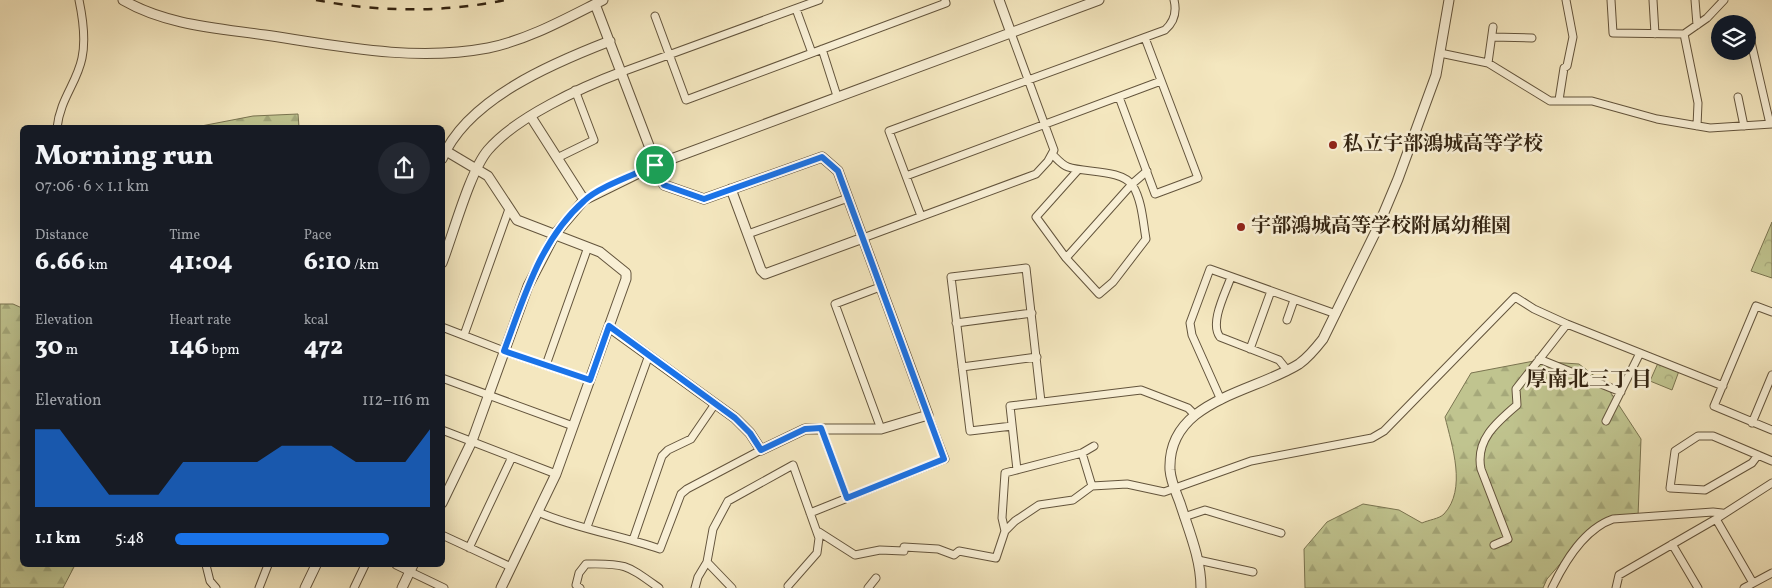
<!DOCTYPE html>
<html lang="en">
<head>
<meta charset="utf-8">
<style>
  :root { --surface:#171b24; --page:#242831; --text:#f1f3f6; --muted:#9ea1a6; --accent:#1a73e8 }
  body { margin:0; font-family:Vollkorn,"Noto Serif JP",serif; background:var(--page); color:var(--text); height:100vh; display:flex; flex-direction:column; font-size:19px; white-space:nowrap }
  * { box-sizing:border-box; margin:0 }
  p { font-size:16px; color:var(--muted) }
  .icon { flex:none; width:28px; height:28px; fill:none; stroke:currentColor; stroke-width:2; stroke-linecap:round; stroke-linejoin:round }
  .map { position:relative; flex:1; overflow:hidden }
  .drawer { position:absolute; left:20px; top:125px; width:425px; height:442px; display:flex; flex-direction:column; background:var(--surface); border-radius:8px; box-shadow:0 5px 20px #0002 }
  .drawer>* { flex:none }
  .tools { position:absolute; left:1711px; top:15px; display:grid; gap:10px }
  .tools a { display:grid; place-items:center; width:45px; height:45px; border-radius:50%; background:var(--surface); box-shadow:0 5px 20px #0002; font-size:25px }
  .pin { position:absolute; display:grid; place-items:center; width:42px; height:42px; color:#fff; margin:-21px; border:2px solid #fff; border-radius:50%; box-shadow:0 1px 5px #0007 }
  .round { display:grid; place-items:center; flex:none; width:52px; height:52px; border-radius:26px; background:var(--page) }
  .summary { display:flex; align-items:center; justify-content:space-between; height:85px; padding:0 15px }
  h1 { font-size:28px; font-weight:800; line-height:38px }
  .stats { display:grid; grid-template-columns:repeat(3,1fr); gap:8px; height:85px; padding:5px 15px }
  .stats div { display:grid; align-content:center }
  .stats b { font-size:25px; font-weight:800 }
  .stats small { font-size:14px; font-weight:400 }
  .stats p { font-size:14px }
  .chart { height:140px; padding:10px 15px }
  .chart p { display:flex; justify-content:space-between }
  .chart svg { width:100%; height:90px; margin-top:5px; fill:var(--accent); opacity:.7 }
  ul { padding:0 15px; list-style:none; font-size:16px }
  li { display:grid; grid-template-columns:80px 60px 1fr; align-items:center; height:38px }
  li i { height:12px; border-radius:6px; background:var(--accent) }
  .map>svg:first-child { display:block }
</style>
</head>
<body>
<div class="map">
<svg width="1772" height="588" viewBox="0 0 1772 588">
  <defs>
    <pattern id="forest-firs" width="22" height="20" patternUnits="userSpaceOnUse" patternTransform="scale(1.25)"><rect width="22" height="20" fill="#c0c48f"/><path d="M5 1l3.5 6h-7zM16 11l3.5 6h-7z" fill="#a5a87a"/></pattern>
    <pattern id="park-crowns" width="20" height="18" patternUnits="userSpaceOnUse" patternTransform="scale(1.25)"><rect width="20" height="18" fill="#c0c48f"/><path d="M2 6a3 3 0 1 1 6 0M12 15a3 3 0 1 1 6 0" fill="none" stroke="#a5a87a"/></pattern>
  </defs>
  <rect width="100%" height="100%" fill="#f4e7bf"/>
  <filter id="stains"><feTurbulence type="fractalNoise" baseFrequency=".004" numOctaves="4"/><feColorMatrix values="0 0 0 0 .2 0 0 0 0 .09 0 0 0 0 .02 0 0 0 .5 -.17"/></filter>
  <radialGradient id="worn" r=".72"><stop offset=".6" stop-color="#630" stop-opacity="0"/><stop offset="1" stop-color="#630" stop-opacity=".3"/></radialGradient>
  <path fill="url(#forest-firs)" stroke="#7a7450" d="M298 114 299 127H196L253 116Z
    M0 304H13L22 308V565H75L63 588H0Z
    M1534 361 1579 364 1605 384 1641 439 1638 517 1617 516 1574 548 1547 579 1543 588H1305L1304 549 1327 522 1363 504 1399 510 1422 523C1428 520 1439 519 1444 514 1467 489 1452 446 1445 417L1471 373Z"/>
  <path fill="url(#park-crowns)" stroke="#7a7450" d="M1772 222V278L1751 271Z
    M1658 363 1679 371 1672 390 1650 381Z"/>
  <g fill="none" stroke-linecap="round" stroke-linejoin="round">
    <defs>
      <path id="minor" d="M1611 0 1613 33 1684 34 1707 18 1724 0
        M1653 0 1655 34
        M1695 0 1697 25
        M796 9 812 53
        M655 16 686 100 946 3 945 0
        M1748 29 1770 124
        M1684 34 1698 103 1697 126
        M1492 37 1532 38
        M822 49 837 96
        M1440 53 1488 63 1550 101H1592L1657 119 1710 128 1772 124
        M1488 63 1493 27
        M622 72 819 0
        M1119 97 1155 194 1198 178 1145 38
        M1738 97 1744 126
        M1559 100 1564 68 1567 66 1573 37 1566 0
        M57 128C60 99 77 83 82 58 86 39 83 19 79 0
        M1053 155C1057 159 1062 165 1068 167 1085 173 1122 169 1133 186 1142 201 1143 222 1146 239L1113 282 1099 294 1066 258 1036 217 1078 170
        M557 158 594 140 575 90
        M906 176 1161 81
        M921 216 889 131 1165 30C1174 22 1177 12 1174 0
        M748 234 848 198
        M863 238 1036 174 1048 161 1054 150 1011 33
        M1066 258 1132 184 1147 171
        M1231 277C1226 292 1209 323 1220 337L1279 360 1287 370
        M880 287 835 304 881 429
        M1772 312 1756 306 1714 406 1772 430
        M1287 320 1294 300
        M956 323 1032 313
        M442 327 512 354 590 380
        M464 335 509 209
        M1250 349 1271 291
        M1539 359 1621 392
        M546 365 588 247
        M962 367 1037 357
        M442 378 573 426
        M1221 400 1192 335 1190 323 1210 269 1336 314
        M1606 421 1640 353
        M1752 423 1772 375
        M1012 426 970 431 951 277 1026 268 1041 402
        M821 428 847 498
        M442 430 556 474
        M1082 453 1092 486
        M1758 455 1752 463 1705 490 1670 488 1675 451 1698 436H1713L1772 461
        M1017 470 1010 406 1141 390 1188 408 1194 414
        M538 512C577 529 620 535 660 549L681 494 687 489 761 450
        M810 513 945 459 928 415
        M1184 517 1205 510 1281 533
        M1716 519 1753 583
        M587 527 649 355
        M1005 531 1002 518 1005 473 1082 453 1094 446
        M819 532 855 555 880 550 904 551V547L938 549 954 555 959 551 996 558 1005 531 1015 521 1039 505 1073 500 1092 486 1127 484 1164 492 1251 461 1372 438 1384 431 1515 297 1534 309 1567 324 1723 386
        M442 535 511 567
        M633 540 662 456 668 450 691 439 715 404
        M1672 544 1698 588
        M1494 545 1508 539 1481 469C1475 440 1497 422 1517 405L1516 389 1567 324
        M469 548 512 457
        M1198 560 1253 572
        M707 562 732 588
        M206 565 210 581 216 588
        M396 565 444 588
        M259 588 268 565
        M354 588 365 565
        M580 588 576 585 579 573 586 564C626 563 627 565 659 588
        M695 588 698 577 707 562 713 529 728 501 793 465 819 538 817 553 788 586
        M868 588 876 578
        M1552 588C1565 561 1584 529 1613 519L1713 512 1722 513
        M1616 588 1619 575 1716 519 1772 483
        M1744 588 1772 573"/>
      <path id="tertiary" d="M123 0C166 25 217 28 265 35 338 46 414 62 488 48 528 40 567 18 603 0
        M999 0 1011 33
        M595 4 664 185 704 199 822 157 838 171 928 415 881 429H805L761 450 750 433 735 418 609 327
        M531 117 584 200
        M446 151 488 176 517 220 600 252 626 273V279L556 474 501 588
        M442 159C467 99 553 63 610 41
        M731 189 761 270 765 274 863 238
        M442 263C453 235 470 171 488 150 516 117 582 87 622 72
        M442 503 472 441 528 286 555 234 584 200 655 165 1099 0
        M305 588 316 565
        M402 588 413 565
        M1201 588C1201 559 1189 531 1180 503 1176 492 1171 482 1170 470 1167 400 1253 393 1299 364 1309 357 1316 348 1323 339L1377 229 1398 179 1436 75 1449 0"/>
    </defs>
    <use href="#minor" stroke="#63543c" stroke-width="9"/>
    <use href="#tertiary" stroke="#63543c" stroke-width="11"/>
    <use href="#minor" stroke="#f8efd5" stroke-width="7"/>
    <use href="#tertiary" stroke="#f8efd5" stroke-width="9"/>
    <path stroke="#332311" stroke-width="2.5" stroke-dasharray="9 9" stroke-linecap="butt" d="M316 0C378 12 443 13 505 0"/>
  </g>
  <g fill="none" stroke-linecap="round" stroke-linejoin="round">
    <defs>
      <path id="route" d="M822 157 838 171 944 459 847 498 821 428 805 429 761 450 750 433 735 418 609 326 590 380 504 351C524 298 540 240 584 201 598 187 636 174 655 165L664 185 704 199Z"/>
    </defs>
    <use href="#route" stroke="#fff" stroke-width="10"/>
    <use href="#route" stroke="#1a73e8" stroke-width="6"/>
  </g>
  <g fill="#8f2418" stroke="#f8efd5" stroke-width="2">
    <circle cx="1333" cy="145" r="5"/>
    <circle cx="1241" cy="227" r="5"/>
  </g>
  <g text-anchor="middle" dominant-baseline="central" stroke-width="5" stroke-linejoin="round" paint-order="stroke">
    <g font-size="20" font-weight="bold" fill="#332311" stroke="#f8efd5" text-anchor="start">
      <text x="1343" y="145">私立宇部鴻城高等学校</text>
      <text x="1251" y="227">宇部鴻城高等学校附属幼稚園</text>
    </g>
    <g font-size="21" font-weight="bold" fill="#332311" stroke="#f8efd5">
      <text x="1589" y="380">厚南北三丁目</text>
    </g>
  </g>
  <rect width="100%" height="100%" filter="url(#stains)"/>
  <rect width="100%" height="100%" fill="url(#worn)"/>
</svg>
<div class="tools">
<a><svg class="icon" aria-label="layers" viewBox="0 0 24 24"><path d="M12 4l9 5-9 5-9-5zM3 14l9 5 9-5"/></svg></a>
</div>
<div class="pin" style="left:655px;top:165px;background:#1e9e55"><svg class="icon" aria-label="arrive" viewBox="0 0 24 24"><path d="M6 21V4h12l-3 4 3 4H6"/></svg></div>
<section class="drawer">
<div class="summary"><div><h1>Morning run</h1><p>07:06 · 6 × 1.1 km</p></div><a class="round"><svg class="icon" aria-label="share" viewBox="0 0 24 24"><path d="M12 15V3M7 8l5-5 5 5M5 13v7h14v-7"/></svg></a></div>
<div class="stats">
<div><p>Distance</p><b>6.66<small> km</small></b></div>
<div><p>Time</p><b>41:04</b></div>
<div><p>Pace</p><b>6:10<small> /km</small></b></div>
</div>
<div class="stats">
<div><p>Elevation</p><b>30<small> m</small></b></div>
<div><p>Heart rate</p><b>146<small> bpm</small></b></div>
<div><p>kcal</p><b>472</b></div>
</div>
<div class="chart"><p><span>Elevation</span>112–116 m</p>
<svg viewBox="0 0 160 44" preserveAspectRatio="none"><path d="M0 44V6L10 6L20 22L30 38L40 38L50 38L60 22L70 22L80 22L90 22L100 14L110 14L120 14L130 22L140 22L150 22L160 6V44z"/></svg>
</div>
<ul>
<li><b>1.1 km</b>5:48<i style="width:84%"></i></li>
</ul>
</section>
</div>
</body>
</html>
